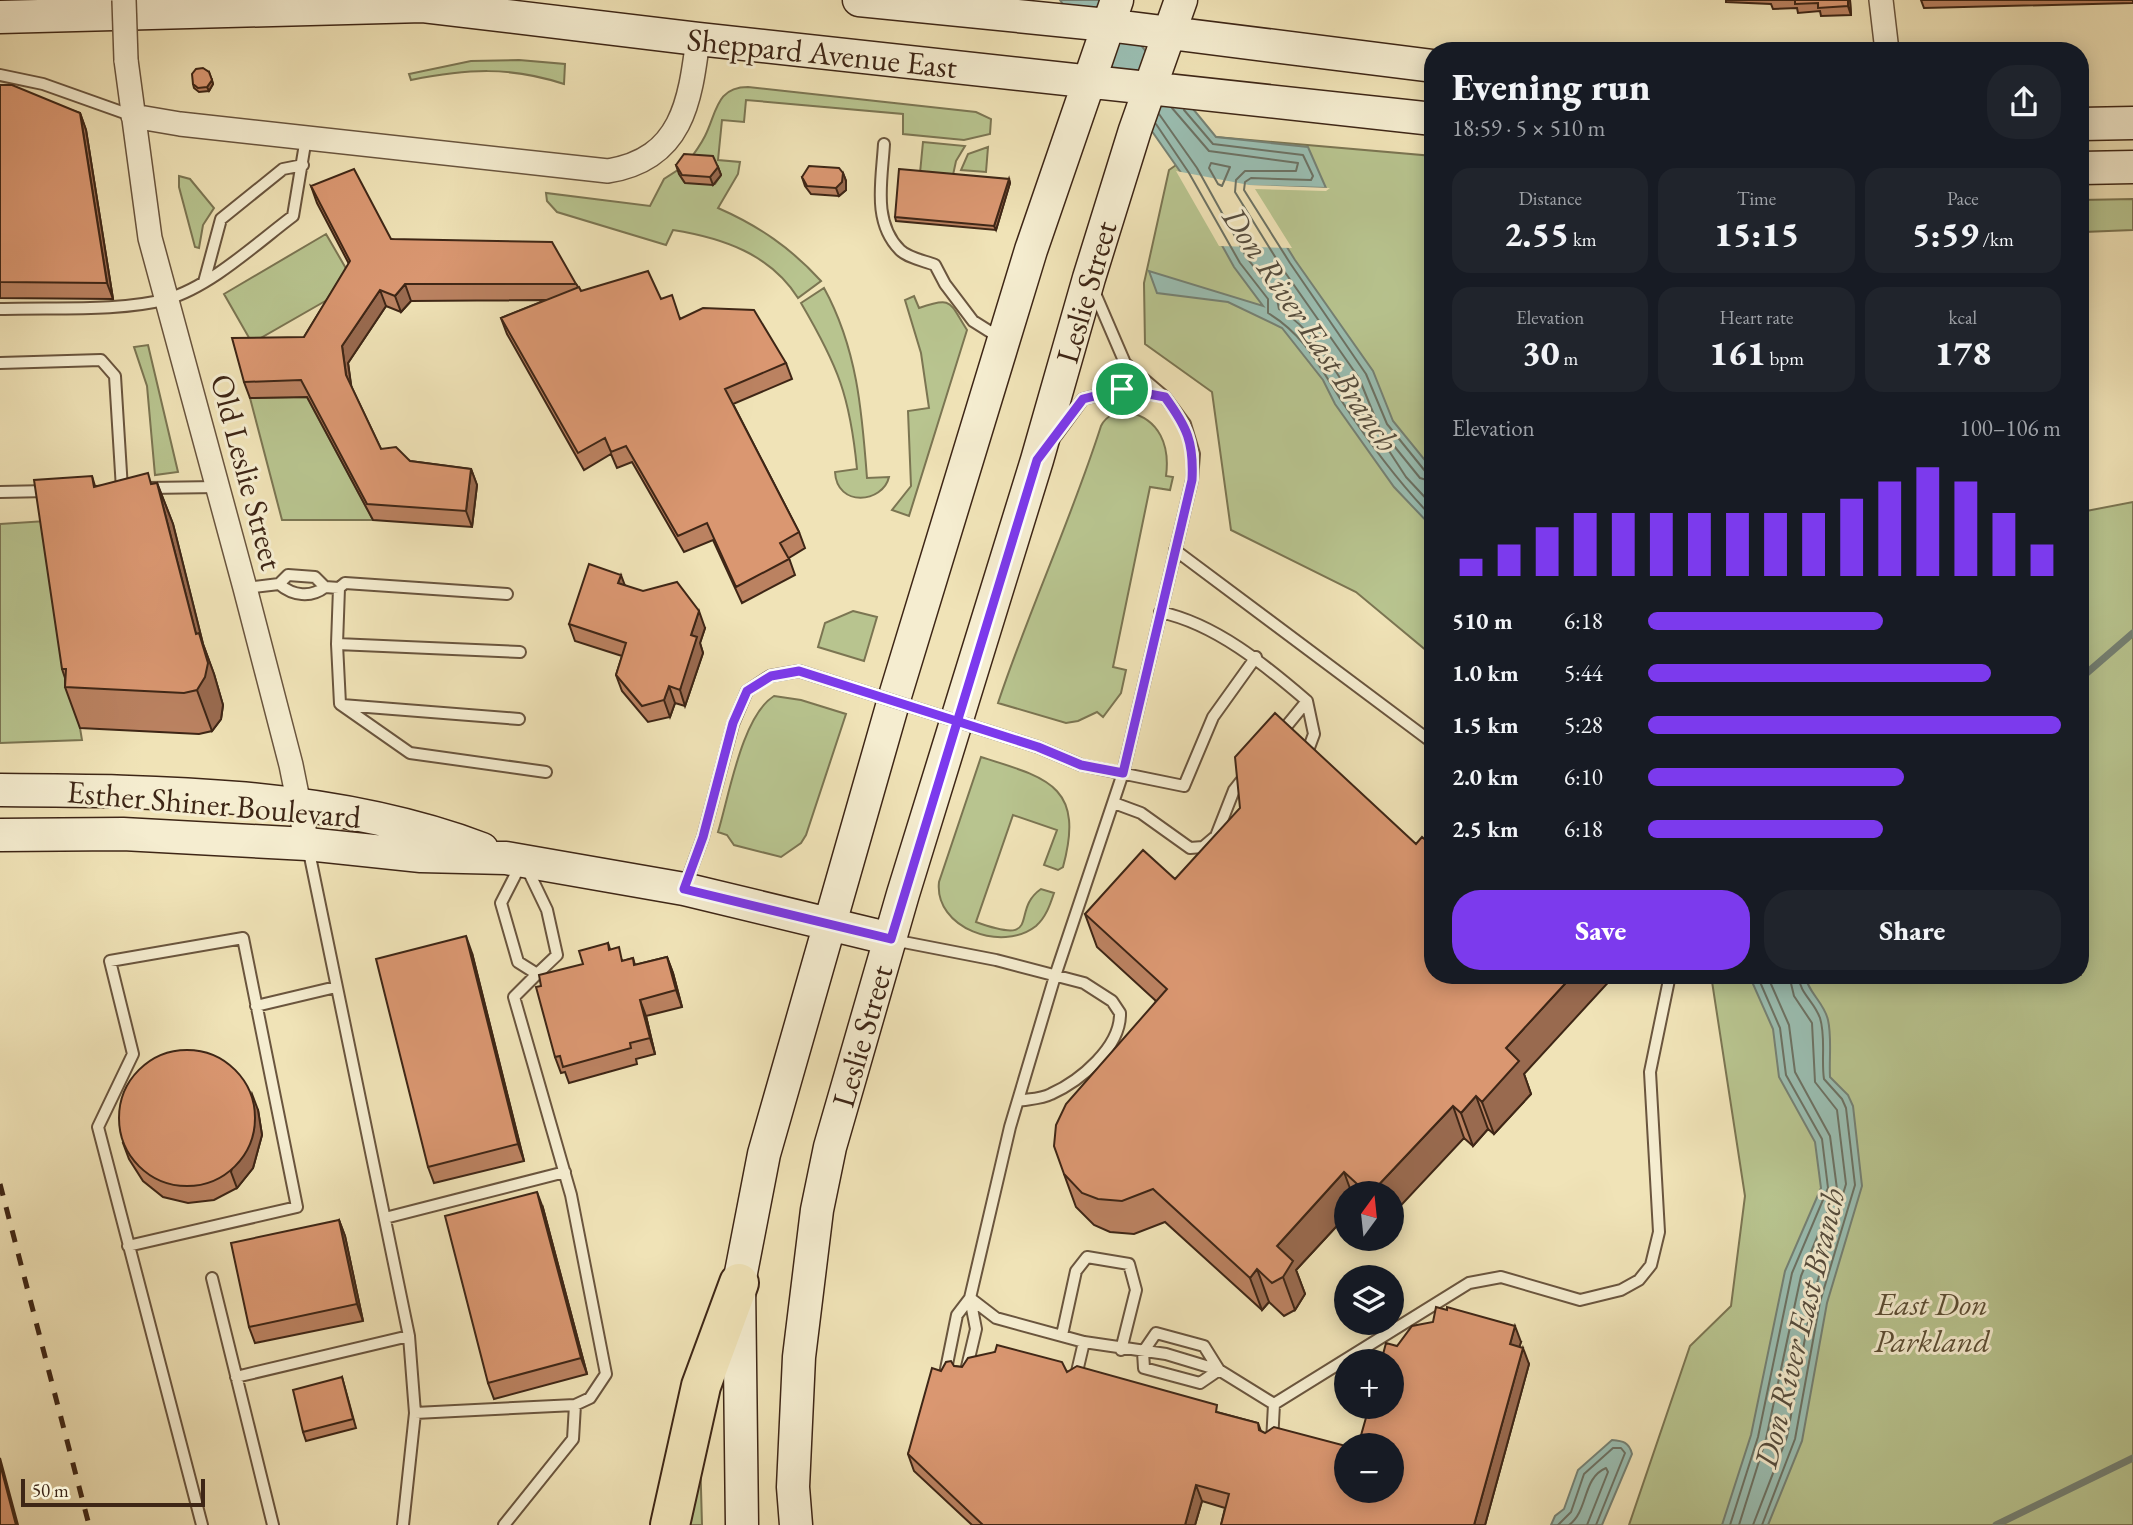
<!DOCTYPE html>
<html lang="en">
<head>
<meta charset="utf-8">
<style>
  :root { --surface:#171b24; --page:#20242c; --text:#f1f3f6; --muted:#9ea1a6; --accent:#7c3aed }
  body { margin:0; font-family:"EB Garamond",serif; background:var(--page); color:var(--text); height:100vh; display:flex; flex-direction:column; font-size:26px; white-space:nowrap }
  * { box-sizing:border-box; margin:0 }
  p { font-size:23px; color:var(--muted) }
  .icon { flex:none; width:38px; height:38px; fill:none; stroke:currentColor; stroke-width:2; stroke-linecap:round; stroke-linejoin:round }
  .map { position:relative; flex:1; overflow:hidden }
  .panel { position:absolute; left:1424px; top:42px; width:665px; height:942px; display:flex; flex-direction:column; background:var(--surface); border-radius:28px; box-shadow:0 4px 18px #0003 }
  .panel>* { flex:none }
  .needle { width:46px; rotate:15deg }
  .controls { position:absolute; left:1334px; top:1181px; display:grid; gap:14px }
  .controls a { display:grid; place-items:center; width:70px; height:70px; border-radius:50%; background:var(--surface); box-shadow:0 4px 18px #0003; font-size:35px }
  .scale { position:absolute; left:21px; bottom:18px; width:184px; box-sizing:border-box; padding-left:7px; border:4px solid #3e2616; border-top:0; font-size:19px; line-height:24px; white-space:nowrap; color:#3e2616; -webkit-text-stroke:5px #f5edd0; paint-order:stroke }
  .pin { position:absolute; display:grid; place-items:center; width:60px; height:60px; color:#fff; margin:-30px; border:4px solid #fff; border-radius:50%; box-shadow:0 2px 7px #0007 }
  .round { display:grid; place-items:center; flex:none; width:74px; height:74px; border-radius:28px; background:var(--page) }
  .head { display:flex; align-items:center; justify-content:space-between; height:119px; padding:0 28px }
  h1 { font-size:38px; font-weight:800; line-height:52px }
  .figures { display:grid; grid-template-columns:repeat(3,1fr); gap:10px; height:119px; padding:7px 28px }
  .figures div { display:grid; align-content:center; border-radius:18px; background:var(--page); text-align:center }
  .figures b { font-size:35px; font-weight:800 }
  .figures small { font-size:19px; font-weight:400 }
  .figures p { font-size:19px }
  .chart { height:196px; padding:14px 28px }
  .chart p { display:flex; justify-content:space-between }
  .chart svg { width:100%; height:126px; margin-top:7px; stroke:var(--accent); stroke-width:6 }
  .button { display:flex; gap:14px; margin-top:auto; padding:14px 28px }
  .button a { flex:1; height:80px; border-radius:28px; background:var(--accent); color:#fff; font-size:28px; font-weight:800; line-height:80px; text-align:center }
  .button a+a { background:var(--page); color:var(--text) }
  ul { padding:0 28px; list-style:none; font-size:23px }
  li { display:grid; grid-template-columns:112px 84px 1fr; align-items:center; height:52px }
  li i { height:18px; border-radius:9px; background:var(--accent) }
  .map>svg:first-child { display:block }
</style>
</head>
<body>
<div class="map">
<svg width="2133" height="1525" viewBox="0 0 2133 1525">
  <rect width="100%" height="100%" fill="#f0e3b7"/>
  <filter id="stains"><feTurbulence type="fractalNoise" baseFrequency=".00286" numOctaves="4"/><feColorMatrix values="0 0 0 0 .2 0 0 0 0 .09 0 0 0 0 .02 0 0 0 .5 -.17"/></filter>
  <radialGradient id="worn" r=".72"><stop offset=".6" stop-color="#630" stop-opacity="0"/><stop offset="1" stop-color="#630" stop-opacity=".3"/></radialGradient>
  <path fill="#b8c48f" stroke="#7b7552" stroke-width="2" d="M519 60 565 64 564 84C509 66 467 69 411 80L409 74 471 61Z
    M748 87 976 112 991 119 990 134 964 140 903 134V114L746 100 744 122 722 120 718 160 740 162 738 174 718 208C759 226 791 248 821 281L798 298C770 254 723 238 673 230L666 245 557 212 547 201 546 193 650 206 664 179 681 168 680 175 684 182 715 184 721 175 717 166 687 163C694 154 700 146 705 136 717 112 716 87 748 87Z
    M1216 137 1433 156V656L1356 592 1231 530 1212 392 1145 344 1144 283 1169 170Z
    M923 142 965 146 956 161 953 175 920 173Z
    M988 147 986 172 961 170 968 154Z
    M179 176 190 179 214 208 203 225 199 248 195 247 179 187Z
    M2133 199V230L2084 232V260H2081V200Z
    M326 234 355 284 252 343 224 294Z
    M824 288C857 348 862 411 867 478L889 477C883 503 837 508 835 472L857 469C850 396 838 366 801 303Z
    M914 296 919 308C953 296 949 302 967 330L909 516 892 510 911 486 908 411 929 408 921 353 905 300Z
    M148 345 178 472 155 475 147 386 134 347Z
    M307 397 373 520H282L250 398Z
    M1128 412C1160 419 1170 446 1166 476L1173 477 1170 490 1150 487 1113 667 1126 670 1121 693 1103 717 1097 712 1078 721 1066 723 998 703C1029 610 1071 520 1101 426 1107 414 1116 413 1128 412Z
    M2133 502V1525H1629L1690 1346 1731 1306 1745 1196 1711 975H2081V512Z
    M46 521 82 740 0 743V524Z
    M853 611 877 617 864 661 818 647 825 623Z
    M774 696 801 700 846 714 806 835 801 843 781 857 734 845 727 835 718 832C729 796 742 716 774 696Z
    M981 757C1048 778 1085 786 1063 867L1058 870 1044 865 1057 830 1013 815 976 922C1045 947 1009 911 1041 889L1054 893C1050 905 1046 917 1036 926 1002 953 934 928 939 882Z
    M700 1452 702 1525H684Z"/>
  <path fill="#9abeb2" stroke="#758174" stroke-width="2" d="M1060 0H1104L1216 137 1308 147 1326 188 1249 186 1295 260 1373 371 1393 421 1433 470V528L1394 487 1335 404 1323 380 1282 328 1228 302 1157 293 1149 271 1263 306 1234 267 1184 177Z
    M1749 975H1805C1808 993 1824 1002 1828 1020 1832 1037 1829 1059 1830 1077L1848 1095 1853 1106 1862 1186 1827 1303 1802 1441 1768 1525H1722L1751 1435 1785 1271 1821 1188 1815 1142 1779 1077 1773 1029Z
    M1612 1440C1623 1441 1629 1442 1632 1454L1602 1525H1551L1555 1516 1564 1509 1578 1470Z"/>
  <path fill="#f0e3b7" d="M1176 171 1249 185 1330 188 1326 191 1255 189 1292 248 1219 246Z"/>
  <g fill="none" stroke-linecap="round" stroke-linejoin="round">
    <path stroke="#6c7264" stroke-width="2" d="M1184 110 1213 144 1303 155 1313 176 1311 180 1251 178 1245 182 1244 190 1290 263 1366 374 1387 424 1425 471 1433 473
      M1159 114 1197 168 1247 258 1276 295 1279 309C1322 334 1345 391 1372 430L1377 431 1379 427 1359 378 1282 268 1235 192 1236 180 1245 171H1296L1298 163 1209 151 1172 108
      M1156 124 1189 173 1240 263 1268 299V313C1306 336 1320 368 1343 403 1370 444 1399 483 1433 518
      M1211 163 1230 167 1222 186 1218 184 1209 168Z
      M1433 482 1420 478 1386 436 1380 437 1406 477 1433 506
      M1558 1525 1571 1512 1584 1474 1613 1448H1621L1625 1453 1596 1525
      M1569 1525C1589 1510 1582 1478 1606 1468L1608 1472 1587 1525
      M1730 1525 1758 1437 1792 1273 1828 1188 1822 1139 1786 1075 1780 1028 1757 975
      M1739 1525 1766 1439 1801 1276 1837 1189 1830 1136 1795 1072 1789 1025 1767 975
      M1753 1525 1787 1437 1812 1300 1846 1184 1837 1110 1815 1082 1812 1023 1794 996 1789 975
      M1762 1525 1795 1439 1820 1302 1855 1185 1846 1108 1842 1099 1824 1079C1821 1060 1826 1037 1820 1018 1814 1001 1800 994 1798 975"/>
    <path stroke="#758174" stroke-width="7" d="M2081 678 2133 633
      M1996 1525 2133 1458"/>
    <defs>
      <path id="lane" d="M0 75 43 84 133 116
        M884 144C882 180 872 222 900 250 908 258 925 261 935 265L945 284 973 321 1000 338
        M204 282 221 219 283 169 303 165
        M1094 291 1125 363 1165 397 1185 424 1194 454 1192 480 1123 773 1055 976 1010 1127 970 1298 996 1318 1084 1342 1166 1354 1219 1370 1274 1404 1469 1283 1501 1277 1580 1300 1621 1290 1639 1280 1651 1265 1659 1232 1650 1072 1670 975
        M0 309C50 307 120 312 167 299 210 287 257 243 293 216L306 138
        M0 363 101 360 115 376 122 489
        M1056 436 1083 399 1122 389 1162 396
        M148 488 218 487
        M0 492 48 491
        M1175 550 1433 743
        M279 584C293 596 311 598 325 587
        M245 588 279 584 288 575 315 577 325 587 339 588 345 583 507 594
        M339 588 337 644 340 704 410 753 546 772
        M1160 612C1216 624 1265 665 1307 701L1280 734
        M337 644 520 652
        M342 705 519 719
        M1038 747 1081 765 1184 786 1213 717 1256 657
        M1307 753 1314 734 1307 701
        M1114 803 1141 813 1190 848 1203 847 1216 836 1234 790 1245 776
        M308 847 409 1336 415 1413 575 1405 590 1398 606 1374 571 1195 514 997 537 974
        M523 860 547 910 557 955 537 974 518 962 501 903Z
        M685 886 703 837 733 724 747 691 770 676 799 671
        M893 940 996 960 1084 983 1112 1001 1120 1013C1121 1047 1080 1081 1051 1094 1042 1099 1028 1099 1018 1101
        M256 1006 336 987
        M385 1218 565 1172
        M128 1246 297 1207 243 938 110 961 133 1054 98 1127 202 1525
        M212 1278 273 1525
        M1156 1333 1204 1346 1219 1370 1200 1383 1144 1368 1143 1352Z
        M1062 1335 1076 1271 1087 1257 1129 1264 1136 1290 1121 1350
        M966 1371 976 1329 970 1298
        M945 1374 957 1315 970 1298
        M236 1377 409 1336
        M1075 1380 1084 1342
        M1272 1442 1274 1404
        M403 1525 415 1413
        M504 1525 573 1439 575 1405"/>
      <path id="street" d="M1881 0 1887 51
        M126 60 150 238 245 588 291 765 307 844
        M133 116 180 124 608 171C682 159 690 102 698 39"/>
      <path id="secondary" d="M859 0 1107 25 1433 66
        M0 17 423 6 698 39 1433 119
        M2081 124 2133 123
        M2081 168 2133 167
        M0 790C160 791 331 792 482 849
        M0 835 123 834 307 844 421 856 506 858 684 889 891 939
        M742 1525 739 1283 764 1154 895 696 1031 250 1117 0
        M796 1525 793 1487 799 1357 817 1210 830 1147 903 894 1037 460 1089 278 1135 130 1181 0"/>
      <path id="highway" d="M670 1525 701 1386 739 1283"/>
    </defs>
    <use href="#lane" stroke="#6a553e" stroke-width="14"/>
    <use href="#street" stroke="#6a553e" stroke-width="26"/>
    <use href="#secondary" stroke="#3e2616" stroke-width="35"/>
    <use href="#highway" stroke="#3e2616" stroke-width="42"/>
    <use href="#lane" stroke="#f5edd0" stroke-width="10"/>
    <use href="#street" stroke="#f5edd0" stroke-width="23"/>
    <use href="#secondary" stroke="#f5edd0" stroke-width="32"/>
    <use href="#highway" stroke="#f0e3b7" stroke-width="38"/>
    <path stroke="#3e2616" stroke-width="5" stroke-dasharray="12 12" stroke-linecap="butt" d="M0 1184 89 1525"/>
    <defs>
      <path id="lane-bridge" d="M799 671 1038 747"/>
      <path id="street-bridge" d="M124 0 126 60"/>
    </defs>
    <use href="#lane-bridge" stroke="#6a553e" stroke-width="14" stroke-linecap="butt"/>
    <use href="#street-bridge" stroke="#6a553e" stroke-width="26" stroke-linecap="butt"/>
    <use href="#lane-bridge" stroke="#f5edd0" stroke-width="10"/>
    <use href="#street-bridge" stroke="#f5edd0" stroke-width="23"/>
  </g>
  <path fill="#bb8261" stroke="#3e2616" stroke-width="2" d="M1726 0H1850L1851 15 1821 16 1820 11 1798 13 1797 8 1773 9 1771 4 1726 2Z
    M1921 0H2133V3L1924 8Z
    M209 72 213 84 209 91 199 92 194 88 193 84Z
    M0 85 80 113 86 130 113 299 0 298Z
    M676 165 718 167 721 175 713 185 685 183 679 174Z
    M843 173 846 181V190L839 196 811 194 805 186 802 177Z
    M1009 179 1010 183 996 230 896 221 895 217Z
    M311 186 391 239 576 284 581 291 661 299 681 319 786 363 792 379 733 404 799 532 805 548 789 558 795 575 742 603 713 540 684 552 632 462 617 468 611 454 584 470 507 334 501 318 546 300 411 301 401 312 386 306 348 363 351 386 381 449 410 461 471 469 477 485 472 527 373 520 307 397 250 398 244 382 304 337 349 264 317 203Z
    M92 476 95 486 152 484 157 483 173 524 203 644 214 674 223 705 221 719 212 731 199 734 80 728 65 687V678L62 669Z
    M624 585 705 628 700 643 703 653 685 706 675 703 670 717 648 722 622 691 616 675 622 656 575 641 569 624Z
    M1175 879 1524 1074 1531 1094 1494 1134 1488 1129 1473 1146 1464 1138 1391 1194H1346V1216L1296 1270 1305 1294 1295 1310 1284 1316 1269 1302 1262 1310 1165 1222 1134 1234 1110 1232 1094 1225 1076 1207 1064 1174 1156 1001 1097 947 1085 914Z
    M608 943 610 949 623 961 633 958 635 965 667 957 673 973 682 1007 646 1016 655 1054 636 1059 637 1064 569 1083 565 1072 561 1073 555 1057 583 964Z
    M472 953 524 1161 434 1183 428 1167Z
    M258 1110 262 1135 253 1168 237 1188 214 1200 188 1203 163 1197 143 1181 129 1159 123 1143Z
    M543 1208 587 1374 494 1399 488 1383Z
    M339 1220 345 1236 363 1321 255 1343 249 1327Z
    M1521 1342 1519 1347 1529 1364 1485 1525H1221L1225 1508 1202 1501 1195 1525H972L914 1471 908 1454 941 1371 954 1366 962 1367 995 1352 1258 1423 1261 1431 1346 1491 1397 1346Z
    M342 1377 356 1428 306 1441 303 1432Z"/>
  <path fill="#996a4f" stroke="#3e2616" stroke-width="2" d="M1848 0H1850L1851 15 1848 6Z
    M212 80 213 84 209 91 207 87Z
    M80 113 86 130 113 299 107 283Z
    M718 167 721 175 713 185 710 177Z
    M843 173 846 181V190L839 196 836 188Z
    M1009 179 1010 183 996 230 994 226Z
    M405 284 411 301 401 312 395 296Z
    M380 290 386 306 348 363 352 391 346 375 342 346Z
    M471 469 477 485 472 527 466 511Z
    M157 483 173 524 203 644 214 674 223 705 221 719 212 731 197 690 196 634Z
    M621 575 627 591 618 583Z
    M699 611 705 628 700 643 703 653 685 706 680 690 691 635Z
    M669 686 675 703 670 717 664 700Z
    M466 936 472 953 524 1161 518 1144Z
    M667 957 673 973 682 1007 676 990Z
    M1573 975H1615L1524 1074 1531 1094 1494 1134 1482 1102 1506 1048Z
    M640 1000 646 1016 655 1054 650 1038Z
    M252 1094 258 1110 262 1135 253 1168 237 1188 231 1172Z
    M1476 1096 1488 1129 1473 1146 1461 1113Z
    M1453 1106 1464 1138 1391 1216V1194H1370Z
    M1344 1172 1352 1194H1346V1216L1296 1270 1305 1294 1295 1310 1283 1277 1277 1246Z
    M537 1192 543 1208 587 1374 581 1358Z
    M339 1220 345 1236 363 1321 357 1304Z
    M1257 1269 1269 1302 1262 1310 1250 1278Z
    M1515 1326 1521 1342 1515 1360 1510 1344Z
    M1523 1348 1529 1364 1485 1525H1474Z
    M0 1458 18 1525H16L0 1464Z
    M1196 1485 1202 1501 1195 1525H1185Z"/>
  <path fill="#da9771" stroke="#3e2616" stroke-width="2" d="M1795 0H1848V6L1818 8V3L1795 4Z
    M203 68 209 72 212 80 207 87 198 88 193 84 192 74 196 69Z
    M0 85H12L80 113 107 283 0 282Z
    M684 154 713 156 718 167 710 177 682 175 676 165Z
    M809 166 839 168 843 173 842 182 836 188 807 186 802 177Z
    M354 169 391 239 552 242 576 284H405L395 296 380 290 342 346 346 375 381 449 396 447 410 461 471 469 466 511 367 504 301 380 244 382 232 338 304 337 350 261 311 186Z
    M899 169 1009 179 994 226 895 217Z
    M648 271 661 299 672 295 680 319 703 308 754 310 786 363 725 389 799 532 780 543 789 559 736 587 707 523 678 536 626 446 611 452 605 438 578 453 501 318 579 287 581 291Z
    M148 473 151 484 157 483 196 634 199 633 208 663 205 677 197 690 184 693 65 687 66 669H62L34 480 92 476 94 487Z
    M589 564 621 575 618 583 643 591 677 582 699 611 691 635 697 637 680 690 669 686 664 700 642 706 616 675 626 643 569 624Z
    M1275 713 1416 844 1422 837 1429 843 1433 839V975H1573L1506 1048 1519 1061 1482 1102 1476 1096 1461 1113 1453 1106 1370 1194H1368L1344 1172 1277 1246 1293 1261 1283 1277 1272 1283 1257 1269 1250 1278 1153 1189 1122 1201 1098 1199 1082 1193 1064 1174 1054 1146 1056 1125 1066 1104 1167 989 1085 914 1143 850 1175 879 1240 808 1235 757Z
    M466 936 518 1144 428 1167 376 959Z
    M608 943 609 950 619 947 622 961 633 958 634 965 667 957 676 990 640 1000 650 1038 630 1043 631 1048 563 1067 560 1056 555 1057 536 987 541 986 539 975 583 964 579 951Z
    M119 1118a68 68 0 1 1 136 0a68 68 0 1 1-136 0Z
    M537 1192 581 1358 488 1383 445 1216Z
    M339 1220 357 1304 249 1327 231 1243Z
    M1436 1307 1447 1310V1307L1515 1326 1510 1344 1523 1348 1474 1525H1221L1229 1494 1196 1485 1185 1525H983L908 1454 932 1368 941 1371 946 1362 951 1361 954 1366 962 1367 968 1358 995 1352 997 1345 1062 1362 1067 1372 1077 1366 1217 1405 1216 1412 1258 1423 1259 1430 1265 1433 1274 1427 1346 1446V1491H1391V1446H1358L1369 1407H1391V1362H1381L1386 1343 1397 1346 1412 1326 1433 1322Z
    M342 1377 353 1419 303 1432 293 1390Z
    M0 1464 16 1525H0Z"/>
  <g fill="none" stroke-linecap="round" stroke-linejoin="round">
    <defs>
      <path id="route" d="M1122 389 1165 397C1187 427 1194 442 1192 480L1123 773 1081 765 1038 747 799 671 771 676 747 691 733 723 703 837 684 889 891 939 1037 460 1083 399 1122 389"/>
    </defs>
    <use href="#route" stroke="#fff" stroke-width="14"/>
    <use href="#route" stroke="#7c3aed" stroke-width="9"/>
  </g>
  <g text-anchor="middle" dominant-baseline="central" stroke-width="6" stroke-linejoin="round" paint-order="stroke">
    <g font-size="32" fill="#3e2616" stroke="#f5edd0">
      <text transform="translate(822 53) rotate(6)">Sheppard Avenue East</text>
      <text transform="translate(1086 292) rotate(-74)">Leslie Street</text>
      <text transform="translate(247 472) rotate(75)">Old Leslie Street</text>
      <text transform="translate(214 804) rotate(5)">Esther Shiner Boulevard</text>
      <text transform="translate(862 1036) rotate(-74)">Leslie Street</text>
    </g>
    <g font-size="32" font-style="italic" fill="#5c4e34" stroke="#f5edd0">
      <text x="1932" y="1304">East Don<tspan x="1932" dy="37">Parkland</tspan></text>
    </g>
    <g font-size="33" font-style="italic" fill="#554c3d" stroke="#f5edd0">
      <text transform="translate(1311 329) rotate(56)">Don River East Branch</text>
      <text transform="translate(1799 1328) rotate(-76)">Don River East Branch</text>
    </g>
  </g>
  <rect width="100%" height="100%" filter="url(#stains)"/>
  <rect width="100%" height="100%" fill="url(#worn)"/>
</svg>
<div class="controls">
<a><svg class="needle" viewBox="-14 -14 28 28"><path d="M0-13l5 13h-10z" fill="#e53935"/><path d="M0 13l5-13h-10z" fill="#9ea1a6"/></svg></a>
<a><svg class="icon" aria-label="layers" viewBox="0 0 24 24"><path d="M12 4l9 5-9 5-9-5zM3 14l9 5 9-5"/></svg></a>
<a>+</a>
<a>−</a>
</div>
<div class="scale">50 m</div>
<div class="pin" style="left:1122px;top:389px;background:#1e9e55"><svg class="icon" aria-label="arrive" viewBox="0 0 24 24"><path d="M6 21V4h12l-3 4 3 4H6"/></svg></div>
<section class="panel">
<div class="head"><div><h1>Evening run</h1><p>18:59 · 5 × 510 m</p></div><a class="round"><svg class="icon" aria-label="share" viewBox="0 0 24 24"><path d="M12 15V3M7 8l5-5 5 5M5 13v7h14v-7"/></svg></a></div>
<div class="figures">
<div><p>Distance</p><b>2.55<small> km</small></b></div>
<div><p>Time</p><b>15:15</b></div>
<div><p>Pace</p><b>5:59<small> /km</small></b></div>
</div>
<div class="figures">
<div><p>Elevation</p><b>30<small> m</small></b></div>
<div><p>Heart rate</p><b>161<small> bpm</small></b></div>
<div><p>kcal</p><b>178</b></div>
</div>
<div class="chart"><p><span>Elevation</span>100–106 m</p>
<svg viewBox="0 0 160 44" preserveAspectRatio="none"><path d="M5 44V38M15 44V33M25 44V27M35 44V22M45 44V22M55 44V22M65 44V22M75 44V22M85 44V22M95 44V22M105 44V17M115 44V11M125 44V6M135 44V11M145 44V22M155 44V33"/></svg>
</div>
<ul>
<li><b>510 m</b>6:18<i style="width:57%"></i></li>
<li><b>1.0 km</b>5:44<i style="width:83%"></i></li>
<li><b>1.5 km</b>5:28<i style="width:100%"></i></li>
<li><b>2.0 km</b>6:10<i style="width:62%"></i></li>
<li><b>2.5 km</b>6:18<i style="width:57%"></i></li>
</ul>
<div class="button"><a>Save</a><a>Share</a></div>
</section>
</div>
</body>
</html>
